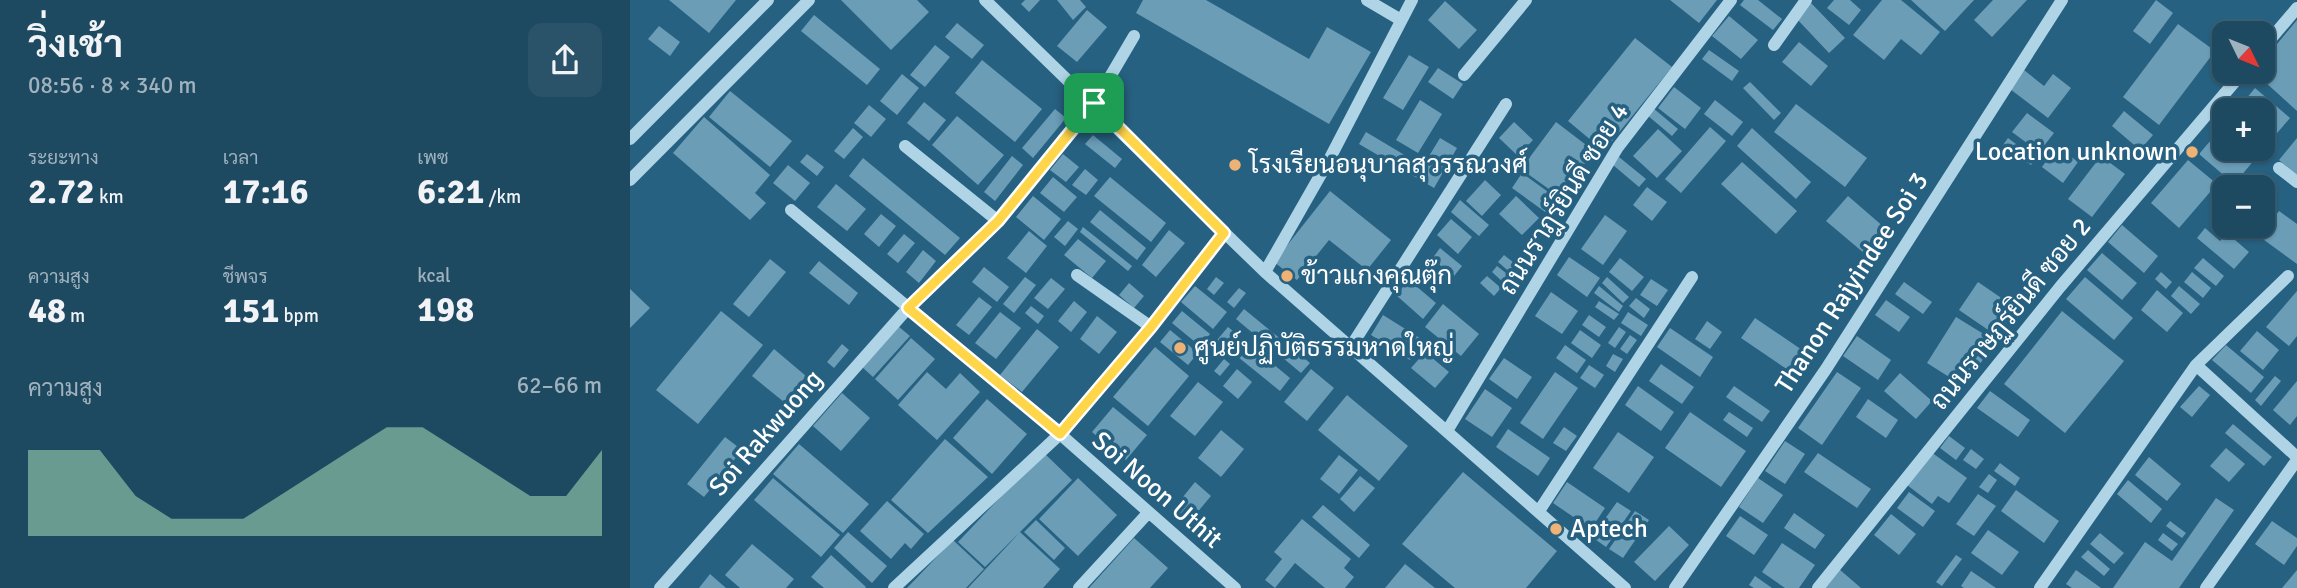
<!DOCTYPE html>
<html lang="th">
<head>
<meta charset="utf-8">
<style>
  :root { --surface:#1d4961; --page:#2a536a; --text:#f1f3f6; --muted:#a0b2bd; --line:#3b6176; --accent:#8abfa5 }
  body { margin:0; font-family:Signika,Sarabun,sans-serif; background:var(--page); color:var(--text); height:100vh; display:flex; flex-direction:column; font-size:26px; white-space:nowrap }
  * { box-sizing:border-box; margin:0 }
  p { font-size:23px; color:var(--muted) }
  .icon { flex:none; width:38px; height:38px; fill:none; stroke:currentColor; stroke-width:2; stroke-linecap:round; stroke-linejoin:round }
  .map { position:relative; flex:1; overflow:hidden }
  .sheet { display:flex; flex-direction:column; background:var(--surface); width:630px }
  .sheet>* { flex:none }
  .needle { width:46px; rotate:133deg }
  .tools { position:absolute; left:1582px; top:21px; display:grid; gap:14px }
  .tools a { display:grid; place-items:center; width:63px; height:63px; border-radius:14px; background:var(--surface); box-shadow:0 2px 5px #0004,0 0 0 2px var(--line); font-size:35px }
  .pin { position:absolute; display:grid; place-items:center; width:60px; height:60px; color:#fff; margin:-30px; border-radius:14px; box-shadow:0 4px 10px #0006 }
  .round { display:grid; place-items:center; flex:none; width:74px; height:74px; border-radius:14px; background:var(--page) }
  .head { display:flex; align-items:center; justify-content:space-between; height:119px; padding:0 28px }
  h1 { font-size:38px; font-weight:700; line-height:52px }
  .metrics { display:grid; grid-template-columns:repeat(3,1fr); gap:10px; height:119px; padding:7px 28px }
  .metrics div { display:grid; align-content:center }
  .metrics b { font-size:35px; font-weight:700 }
  .metrics small { font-size:19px; font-weight:400 }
  .metrics p { font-size:19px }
  .chart { height:196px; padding:14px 28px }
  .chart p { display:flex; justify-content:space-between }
  .chart svg { width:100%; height:126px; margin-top:7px; fill:var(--accent); opacity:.7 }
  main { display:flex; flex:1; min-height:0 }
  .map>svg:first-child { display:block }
</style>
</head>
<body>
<main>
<section class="sheet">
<div class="head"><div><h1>วิ่งเช้า</h1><p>08:56 · 8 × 340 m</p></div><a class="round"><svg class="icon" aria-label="share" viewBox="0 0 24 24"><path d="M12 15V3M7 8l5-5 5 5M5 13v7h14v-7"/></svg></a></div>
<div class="metrics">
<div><p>ระยะทาง</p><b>2.72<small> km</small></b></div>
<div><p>เวลา</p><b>17:16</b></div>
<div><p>เพซ</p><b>6:21<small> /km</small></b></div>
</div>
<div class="metrics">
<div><p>ความสูง</p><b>48<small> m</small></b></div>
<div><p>ชีพจร</p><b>151<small> bpm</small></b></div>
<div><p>kcal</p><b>198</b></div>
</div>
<div class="chart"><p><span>ความสูง</span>62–66 m</p>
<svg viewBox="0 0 160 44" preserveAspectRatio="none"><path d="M0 44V14L10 14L20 14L30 30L40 38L50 38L60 38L70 30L80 22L90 14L100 6L110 6L120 14L130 22L140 30L150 30L160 14V44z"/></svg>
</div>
</section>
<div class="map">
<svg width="1667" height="588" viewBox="0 0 1667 588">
  <rect width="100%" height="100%" fill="#276181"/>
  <path fill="#6b9db7" d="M39 0H106L79 33Z
    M211 0H287L299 12 261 50Z
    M395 0H410L399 12 391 4Z
    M427 0H450L456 7 443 20Z
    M513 0H576L679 59 697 27 741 52 699 124 506 13Z
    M1040 0H1087L1069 23Z
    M1114 0H1128L1152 19 1143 30 1110 5Z
    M1204 0H1220L1231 10 1219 25 1197 8Z
    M1252 0H1271L1310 32 1291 55 1271 39 1254 60 1223 35Z
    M1281 0H1344L1315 31Z
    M1363 0H1397L1362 37 1344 20Z
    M1526 0 1543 13 1520 44 1503 31Z
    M815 1 847 30 829 49 798 20Z
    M1181 3 1215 38 1199 53 1166 18Z
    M457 10 477 27 447 62 427 46Z
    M184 15 250 69 237 85 171 31Z
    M1099 16 1128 40 1111 59 1082 36Z
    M1667 20V111L1624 72H1633V61Z
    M327 23 354 45 342 59 315 37Z
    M1548 24 1585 51 1529 125 1493 97Z
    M29 26 50 42 40 56 18 39Z
    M1005 38 1042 67 974 151 938 121Z
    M1169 42 1198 66 1181 86 1152 62Z
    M305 45 320 57 295 87 280 75Z
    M1079 50 1109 71 1102 81 1072 59Z
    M779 55 799 67 773 110 753 98Z
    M352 60 412 109 385 142 325 93Z
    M808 68 833 84 823 99 798 82Z
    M1394 70 1414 86 1423 74 1441 88 1418 118 1380 89Z
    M272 74 289 88 267 115 250 101Z
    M1120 82 1151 113 1144 120 1113 88Z
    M1044 87 1071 108 1055 129 1028 108Z
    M1625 88 1660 118 1604 184 1569 154 1594 125V149H1633V110H1607Z
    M100 91 162 141 140 167 79 117Z
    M790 100 812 114 788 153 766 140Z
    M1085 100 1113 122 1102 136 1074 114Z
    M294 102 316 120 299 141 277 123Z
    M1166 104 1237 158 1215 187 1144 132Z
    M239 105 256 119 241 137 224 123Z
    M1023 108 1048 129 1042 136 1017 115Z
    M425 109 436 118 403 158 392 148Z
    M1494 111 1523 135 1510 150 1482 126Z
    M1397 113 1424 133 1409 152 1382 132Z
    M327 116 374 155 348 185 302 145Z
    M74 117 140 175 125 193 136 203 120 220 43 153Z
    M884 122 903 140 888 156 869 138Z
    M926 122 964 151 930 197 891 169Z
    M1080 127 1096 141 1051 193 1035 179Z
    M223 128 233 137 214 159 204 151Z
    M1122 128 1181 182 1166 199 1107 146Z
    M1028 129 1052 151 1027 178 1003 156Z
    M736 132 793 166 810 138 827 148 804 188 729 144Z
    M463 135 492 159 485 168 455 144Z
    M1378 138 1406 159 1401 165 1373 145Z
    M1667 138V175L1649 160Z
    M1427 146 1448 162 1433 183 1412 167Z
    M177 154 194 167 187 176 170 162Z
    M433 154 449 167 436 182 420 170Z
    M382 156 393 165 365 201 354 192Z
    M1471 156 1495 174 1462 217 1438 199Z
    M989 157 1016 179 1009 187 983 165Z
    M233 158 330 238 315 255 219 176Z
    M1558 160 1587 184 1549 228 1521 203Z
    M1112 162 1167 211 1146 234 1091 184Z
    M158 165 180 183 165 201 143 183Z
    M455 169 468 180 456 195 442 185Z
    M892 173 928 199 918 214 882 188Z
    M423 177 447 197 434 212 410 193Z
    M480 177 536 223 521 242 464 196Z
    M855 180 871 195 852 216 836 201Z
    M206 184 236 209 217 231 187 207Z
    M1017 187 1037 202 1022 221 1003 205Z
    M700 191 761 240 737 270 699 240 667 280 644 262Z
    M1633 192 1647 204 1633 221Z
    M403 196 431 219 414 240 386 217Z
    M886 196 909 218 892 235 869 214Z
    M1218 196 1262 234 1241 259 1196 221Z
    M830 200 859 225 849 236 821 212Z
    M470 210 516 248 507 260 460 222Z
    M1649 211 1667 224V264L1630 237Z
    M251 214 266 226 249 247 234 234Z
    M975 215 997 231 973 265 951 249Z
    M821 219 842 237 828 254 807 235Z
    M438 221 448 229 435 246 424 237Z
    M1492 225 1528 256 1514 273 1478 242Z
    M453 227 502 266 498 271 450 232Z
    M1575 228 1590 241 1597 233 1619 252 1604 269 1567 238Z
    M539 230 555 243 526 277 512 265Z
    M399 231 417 246 396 273 377 258Z
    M274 234 285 243 268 263 257 254Z
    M448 239 476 261 462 278 434 255Z
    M810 248 832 266 824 276 802 259Z
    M293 250 306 261 289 283 276 272Z
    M1472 253 1507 283 1492 300 1457 270Z
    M874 255 888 266 882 274 868 262Z
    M939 257 970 278 957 297 927 275Z
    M990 258 1014 277 1002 291 979 272Z
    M1573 258 1594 276 1586 286 1564 268Z
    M140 259 156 272 119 317 103 304Z
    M189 261 228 293 219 305 179 273Z
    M867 266 881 277 875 284 862 272Z
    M354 267 379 287 367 302 342 282Z
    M1531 272 1542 282 1536 289 1525 279Z
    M1562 272 1581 288 1573 298 1554 282Z
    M857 276 871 288 864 296 850 283Z
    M395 277 406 285 384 313 373 304Z
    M586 277 594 283 584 295 577 289Z
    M977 277 999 297 993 303 972 283Z
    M1455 277 1503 318 1484 340 1436 299Z
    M421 278 435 289 418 309 404 298Z
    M1021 279 1038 290 1027 306 1010 295Z
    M779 280 806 303 793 319 766 295Z
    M1274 282 1302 302 1293 314 1265 294Z
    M1348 282 1386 308 1367 336 1329 310Z
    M499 283 514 296 504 308 489 295Z
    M565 286 597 312 583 329 551 302Z
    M969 286 993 306 989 312 964 293Z
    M1549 286 1570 304 1561 314 1541 296Z
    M609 288 616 293 604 308 597 302Z
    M0 289 20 308 0 328Z
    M1527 290 1553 313 1537 332 1511 310Z
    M1667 291V336L1659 346 1636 327Z
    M921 292 948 311 932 334 905 316Z
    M349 297 362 307 339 335 326 325Z
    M1006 298 1020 309 1014 318 999 306Z
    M1256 300 1280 317 1269 332 1245 315Z
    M444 301 457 312 441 332 428 321Z
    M969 301 989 314 984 320 965 307Z
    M813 304 849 334 831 356 795 327Z
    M401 306 414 316 408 324 395 313Z
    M614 309 680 363 671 373 606 319Z
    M91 311 133 345 68 424 26 390Z
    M552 311 580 334 570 346 542 323Z
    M1432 311 1494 361 1435 433 1374 384Z
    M370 312 391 328 366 359 345 343Z
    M998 312 1018 325 1011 336 991 323Z
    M753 315 793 340 780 360 741 335Z
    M959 315 976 327 969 337 952 325Z
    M467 316 487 332 469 354 450 339Z
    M1326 317 1365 341 1335 387 1297 363Z
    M1125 318 1178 354 1164 374 1111 338Z
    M1077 321 1092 332 1080 349 1065 339Z
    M268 326 280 336 243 377 232 367Z
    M598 327 660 378 650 391 587 340Z
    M989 327 996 332 985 348 978 343Z
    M1040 328 1083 357 1070 377 1027 347Z
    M407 329 429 347 392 392 370 375Z
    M540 330 568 353 558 365 530 342Z
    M950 330 971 345 962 358 941 343Z
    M1627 331 1649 350 1633 370 1610 351Z
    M1000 335 1007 340 997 354 990 349Z
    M1227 336 1261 360 1248 380 1213 356Z
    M281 338 305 359 268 400 245 379Z
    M212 344 219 350 204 368 197 362Z
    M935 345 956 360 947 373 926 358Z
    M1596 345 1634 377 1621 393 1582 360Z
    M525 347 559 376 518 426 483 397Z
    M144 349 176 376 154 402 122 376Z
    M795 352 819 372 805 388 781 368Z
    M983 354 993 359 985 372 976 366Z
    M874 358 902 377 887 399 859 379Z
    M594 359 600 364 590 376 584 371Z
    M1031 364 1064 387 1052 404 1019 381Z
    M959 365 974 375 965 388 950 378Z
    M607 369 622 382 608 399 593 386Z
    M681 369 704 388 677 421 654 402Z
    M297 372 316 389 330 373 350 392 307 440 268 405Z
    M925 372 948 388 913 439 890 423Z
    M1207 372 1231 388 1192 445 1168 428Z
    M1270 373 1302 401 1286 419 1254 391Z
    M1645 376 1651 381 1631 406 1625 400Z
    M1667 381V416L1660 425 1643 410Z
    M568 382 593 402 565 436 540 416Z
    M1008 386 1044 412 1031 431 995 405Z
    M1104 386 1140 411 1132 422 1096 397Z
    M1569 386 1580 395 1562 417 1550 407Z
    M855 389 882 408 862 437 835 419Z
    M1360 391 1400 420 1388 437 1347 408Z
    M212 393 240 418 211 451 183 426Z
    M717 395 778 446 749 481 688 430Z
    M357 399 397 434 362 474 323 438Z
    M1238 399 1268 420 1256 438 1226 417Z
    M483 407 517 435 496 460 462 432Z
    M1060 412 1116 451 1091 487 1035 448Z
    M1099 412 1123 428 1117 437 1093 420Z
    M1603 424 1642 457 1634 466 1595 433Z
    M934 427 947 436 936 451 923 443Z
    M878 429 920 458 908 476 866 447Z
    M591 430 614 449 591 477 568 458Z
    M988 432 1024 457 999 493 963 468Z
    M1319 436 1335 448 1326 460 1310 448Z
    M95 437 112 450 74 497 57 484Z
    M315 439 358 477 298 533 261 500Z
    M1155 441 1175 454 1155 484 1135 471Z
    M169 444 239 504 213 533 143 474Z
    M1596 448 1615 464 1599 482 1580 466Z
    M1341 449 1354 459 1346 469 1333 460Z
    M413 452 442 480 355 567 328 542Z
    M1301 452 1337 478 1319 503 1308 496 1302 504 1277 485Z
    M1188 453 1241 489 1227 508 1174 472Z
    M709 455 728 470 709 494 690 479Z
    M1519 457 1551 484 1537 501 1505 475Z
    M1370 463 1390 478 1385 486 1364 471Z
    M833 472 927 551 896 588H825L772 544Z
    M1359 474 1367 480 1358 493 1349 487Z
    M730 476 745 488 724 512 710 499Z
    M143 478 210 535 191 557 124 500Z
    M448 478 487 515 448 556 409 519Z
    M1128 478 1153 495 1133 523 1109 507Z
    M1498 480 1532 509 1521 523 1487 494Z
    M565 482 581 496 560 521 544 508Z
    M937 482 975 508 961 529 923 503Z
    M1386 490 1429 521 1414 543 1371 511Z
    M1279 492 1305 511 1293 527 1267 508Z
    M1348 494 1366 506 1344 536 1326 524Z
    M1586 498 1604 510 1549 588H1483L1515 542 1542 561Z
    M257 501 294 534 281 549 275 543 261 559 230 531Z
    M987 502 1001 511 976 547 962 537Z
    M693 505 740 545 729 558 682 517Z
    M1005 511 1019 520 993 558 979 549Z
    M1164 513 1195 535 1185 549 1154 528Z
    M1261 514 1286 534 1269 555 1244 535Z
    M1110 516 1138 535 1124 555 1096 536Z
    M672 519 721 559 714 568 724 577 715 588H695L665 563 645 588 635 580 652 559 644 552Z
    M406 520 435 548 424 560 394 532Z
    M1540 521 1556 533 1552 538 1536 526Z
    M1642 521 1667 538V546L1654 565 1625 544Z
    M1039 526 1059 545 1025 581 1004 562Z
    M1358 530 1389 552 1372 575 1341 553Z
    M218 532 257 566 242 583 204 548Z
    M390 532 430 569 413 588H338Z
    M1470 533 1494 553 1484 564 1460 544Z
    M1533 533 1548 544 1542 551 1528 540Z
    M504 538 538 568 520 588H459Z
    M323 540 354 569 336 588H277Z
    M1152 543 1185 565 1169 588H1155L1132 572Z
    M122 544 164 579 156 588H110L95 575Z
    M1458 550 1480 569 1474 576 1451 557Z
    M201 555 236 587 235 588H194L181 577Z
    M1326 555 1332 559 1312 586 1306 582Z
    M775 564 805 588H755Z
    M1209 569 1231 588H1193Z
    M1446 570 1471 588H1442L1436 584Z
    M1667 570V588H1652Z
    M1341 571 1366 588H1334L1331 586Z
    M80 574 96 588H69Z
    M1125 576 1142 588H1124L1119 585Z"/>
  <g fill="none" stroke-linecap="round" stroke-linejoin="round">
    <path stroke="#afd4e6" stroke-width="12" d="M355 0 635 272 995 588
      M737 0 771 20
      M1144 45 1176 0
      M1633 48 1667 8
      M834 75 896 0
      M0 139 138 0
      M275 146 368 221
      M1649 168 1667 182
      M0 180 179 0
      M161 210 430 434 605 588
      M635 272 699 160 782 0
      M447 275 521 327
      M720 348 876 104
      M1566 365 1667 457
      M817 431 988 147 1101 0
      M909 511 1062 277
      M30 588 278 308 368 221 464 104 504 36
      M264 588 430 434 521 327 594 233
      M449 588 518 513
      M1045 588 1196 369 1432 0
      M1188 588 1430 287 1613 72
      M1410 588 1566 365 1658 276
      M1576 588 1667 460"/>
  </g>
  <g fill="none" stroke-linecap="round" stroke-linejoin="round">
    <defs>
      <path id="route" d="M464 103 594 233 521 327 430 434 278 308 368 221Z"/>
    </defs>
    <use href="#route" stroke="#fff" stroke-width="14"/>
    <use href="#route" stroke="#ffd54a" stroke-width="9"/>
  </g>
  <g fill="#efb275" stroke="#276181" stroke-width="2.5">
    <circle cx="1562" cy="152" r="7"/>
    <circle cx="605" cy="165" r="7"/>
    <circle cx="657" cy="276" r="7"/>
    <circle cx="550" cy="348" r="7"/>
    <circle cx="926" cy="529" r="7"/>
  </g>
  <g text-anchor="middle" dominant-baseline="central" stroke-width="7" stroke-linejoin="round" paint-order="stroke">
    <g font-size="26" fill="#fff" stroke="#276181" text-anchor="start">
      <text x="1548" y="152" text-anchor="end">Location unknown</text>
      <text x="619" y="165">โรงเรียนอนุบาลสุวรรณวงศ์</text>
      <text x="671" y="276">ข้าวแกงคุณตุ๊ก</text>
      <text x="564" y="348">ศูนย์ปฏิบัติธรรมหาดใหญ่</text>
      <text x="940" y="529">Aptech</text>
    </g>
    <g font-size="26" fill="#fff" stroke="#276181">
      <text transform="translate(934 199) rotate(-58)">ถนนราฎร์ยินดี ซอย 4</text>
      <text transform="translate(1222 283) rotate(-57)">Thanon Rajyindee Soi 3</text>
      <text transform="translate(1381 314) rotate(-51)">ถนนราษฏร์ยินดี ซอย 2</text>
      <text transform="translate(136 433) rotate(-49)">Soi Rakwuong</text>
      <text transform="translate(527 490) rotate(41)">Soi Noon Uthit</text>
    </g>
  </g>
</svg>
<div class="tools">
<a><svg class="needle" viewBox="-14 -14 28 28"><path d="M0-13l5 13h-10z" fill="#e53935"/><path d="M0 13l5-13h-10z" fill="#a0b2bd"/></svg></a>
<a>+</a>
<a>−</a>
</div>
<div class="pin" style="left:464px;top:103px;background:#1e9e55"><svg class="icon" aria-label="arrive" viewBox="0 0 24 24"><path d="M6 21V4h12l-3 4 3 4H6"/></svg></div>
</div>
</main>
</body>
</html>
